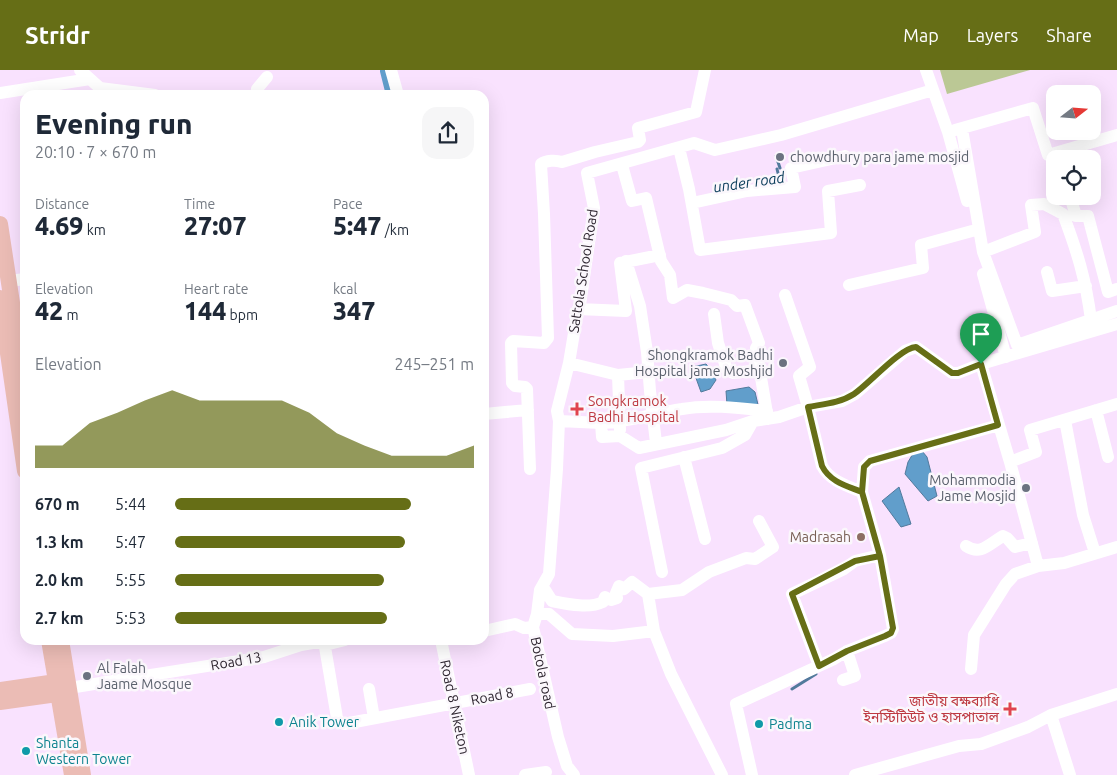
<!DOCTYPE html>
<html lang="en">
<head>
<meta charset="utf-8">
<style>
  :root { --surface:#fff; --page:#f6f6f7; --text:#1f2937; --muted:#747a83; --accent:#666e16 }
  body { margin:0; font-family:Ubuntu,"Noto Sans Bengali",sans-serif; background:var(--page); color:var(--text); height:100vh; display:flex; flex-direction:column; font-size:19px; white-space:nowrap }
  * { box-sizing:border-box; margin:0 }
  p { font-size:16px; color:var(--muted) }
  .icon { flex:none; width:28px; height:28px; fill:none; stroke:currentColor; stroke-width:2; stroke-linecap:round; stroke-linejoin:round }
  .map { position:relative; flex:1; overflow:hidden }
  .sheet { position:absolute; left:20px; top:20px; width:469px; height:555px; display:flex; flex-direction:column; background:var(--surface); border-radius:15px; box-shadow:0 5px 20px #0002 }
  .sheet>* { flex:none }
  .needle { width:32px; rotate:73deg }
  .buttons { position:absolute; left:1046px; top:15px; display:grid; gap:10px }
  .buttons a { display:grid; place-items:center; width:55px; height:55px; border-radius:10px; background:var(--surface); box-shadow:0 5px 20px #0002; font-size:25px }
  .pin { position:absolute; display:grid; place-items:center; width:42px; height:42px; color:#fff; margin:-51px -21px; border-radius:50% 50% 50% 0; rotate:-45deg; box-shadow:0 0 5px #0007 }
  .pin .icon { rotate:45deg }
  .round { display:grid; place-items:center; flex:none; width:52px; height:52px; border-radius:15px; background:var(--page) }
  .summary { display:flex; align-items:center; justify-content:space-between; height:85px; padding:0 15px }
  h1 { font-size:28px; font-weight:800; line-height:38px }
  .stats { display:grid; grid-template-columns:repeat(3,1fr); gap:8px; height:85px; padding:5px 15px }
  .stats div { display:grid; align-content:center }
  .stats b { font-size:25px; font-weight:800 }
  .stats small { font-size:14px; font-weight:400 }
  .stats p { font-size:14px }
  .chart { height:140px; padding:10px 15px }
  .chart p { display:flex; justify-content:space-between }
  .chart svg { width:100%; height:90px; margin-top:5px; fill:var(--accent); opacity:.7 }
  ul { padding:0 15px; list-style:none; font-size:16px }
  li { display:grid; grid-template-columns:80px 60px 1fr; align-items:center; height:38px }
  li i { height:12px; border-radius:6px; background:var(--accent) }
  header { display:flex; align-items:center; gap:30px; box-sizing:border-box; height:70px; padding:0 25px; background:var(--accent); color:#fff }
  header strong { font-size:24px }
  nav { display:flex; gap:28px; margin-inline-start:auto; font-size:18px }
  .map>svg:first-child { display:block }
</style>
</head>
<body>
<header>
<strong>Stridr</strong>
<nav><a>Map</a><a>Layers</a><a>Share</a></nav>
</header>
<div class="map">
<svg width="1117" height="705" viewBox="0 0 1117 705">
  <rect width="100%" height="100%" fill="#f9e2fe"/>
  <path fill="#bbc895" d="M940 0H1030L947 24Z"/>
  <path fill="#619ecb" stroke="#527a9c" d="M706 294 711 299 716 310 710 319 701 322 692 297Z
    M749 317 755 322 760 343 727 335 726 321Z
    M922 381 927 387 937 426 928 431 905 404 908 392 914 382Z
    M899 417 911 454 901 457 882 431Z"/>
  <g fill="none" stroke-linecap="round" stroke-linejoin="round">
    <path stroke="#527a9c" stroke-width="3" d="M776 86 780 98
      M777 99 781 115
      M792 619 816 604"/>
    <path stroke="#619ecb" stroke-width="10" d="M385 1 391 25"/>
    <path stroke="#fff" stroke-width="12" d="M80 0 100 18 155 25
      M391 0 398 25
      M926 0 948 62 967 131
      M933 20 781 65 715 80 694 73 587 103 594 138 580 235 578 239 569 293 557 341 559 351 601 353 602 367 620 366 639 378 726 360 753 351 779 347 808 337 842 331 855 324 905 281 916 277 952 303H958L981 294
      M0 23 90 9
      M256 25 257 19 267 7
      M962 59 983 182 1017 275 1117 241
      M955 60 1033 38 1048 85 1117 65
      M679 78 689 119 700 180 831 163 828 121 860 115
      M622 95 632 131 646 128 661 191 670 205 673 228 687 220 703 223 731 230 737 236 745 235 759 273 756 278 768 349
      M1070 126 1076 146H1088L1108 222 1117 219
      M692 133 747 121 795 117 791 98 845 86
      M983 182 1035 162 1031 135 1044 134 1063 144C1077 181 1086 210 1091 250
      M626 191 640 236 647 282 650 321 656 373
      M1047 202 1052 221 1086 216
      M983 204 1006 287
      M9 211 25 209
      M849 215 923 198 921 175 972 161
      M578 239 626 241 620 193 660 185
      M714 244 718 273 727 300 733 303 760 300
      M569 293 618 305 620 360
      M618 305 648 302
      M1096 340 1108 387
      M484 344 528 340
      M1065 350 1083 445 1095 483
      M559 351 557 399 549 504 540 520 537 544 533 557 558 667 567 696 574 705
      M601 353C629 352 654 343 682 339 709 334 740 338 767 341
      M999 355 1010 392 1036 382 1030 360 1117 334
      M684 387 705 469
      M1010 392 1038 496
      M530 399 527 319 525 317 515 316 512 313 511 273 513 271 544 273 548 268 544 144 541 94C546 90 556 90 562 92L595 82 638 72 640 70 638 58 696 42 705 0
      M862 422 864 397 870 391 999 355 981 294 1117 254
      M966 476C981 486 989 474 1003 466L1007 468 1015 477 1032 473
      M662 502 641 398 722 378 745 365 753 351
      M540 520H545L552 531C567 534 589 539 603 532L605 527 611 530 617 528 616 523 619 516 624 519 632 512 648 524
      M537 544H549L572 564 613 566 654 561
      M484 561 515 554 524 558 533 557
      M441 570 469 705
      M325 575 345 570
      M819 596 792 524 844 499 855 491 880 485
      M971 599 974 565 1006 514 1015 504 1038 496 1064 493 1117 477
      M843 610 855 606 847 581
      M69 618 264 587 301 575 324 571 337 648 340 652 344 654 530 619
      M369 619 374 648
      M1051 645 1070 705
      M525 705 546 702
      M722 705 671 604 654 561 648 524 682 520 709 502 746 488 755 489 773 477 759 451
      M752 705 736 634 834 589 847 581 885 566 891 563 893 559 880 485 862 422C847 416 830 411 822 396L808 337 799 306 810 297 785 225
      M855 705 959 676 981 674 1028 657 1051 645 1117 624"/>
    <path stroke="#ebbcb5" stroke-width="16" d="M0 154 25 318
      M0 228 25 401
      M49 570 72 705
      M61 570 83 705
      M0 620 56 612 64 616
      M0 632 57 624 66 619"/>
  </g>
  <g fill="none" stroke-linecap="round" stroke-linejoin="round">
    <defs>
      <path id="route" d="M981 294 958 303H952L916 277C900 278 869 314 854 324 840 333 824 334 808 337L822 396C830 412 847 416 862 422L880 486 893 558 891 563 885 566 847 581 819 596 792 524 855 491 880 486 862 422 864 397 870 391 998 355 981 294"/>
    </defs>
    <use href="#route" stroke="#fff" stroke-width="10"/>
    <use href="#route" stroke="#666e16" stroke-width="6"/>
  </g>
  <g fill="#6b7280" stroke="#fbf7fc" stroke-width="2">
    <circle cx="780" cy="87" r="5"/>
    <circle cx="783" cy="293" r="5"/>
    <circle cx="1026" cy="418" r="5"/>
    <circle cx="87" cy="606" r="5"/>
  </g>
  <g fill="#e0444e" stroke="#fbf7fc" stroke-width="2">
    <path d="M574.5 331.5h5v5h5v5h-5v5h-5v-5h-5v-5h5z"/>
    <path d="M1007.5 631.5h5v5h5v5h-5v5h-5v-5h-5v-5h5z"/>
  </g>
  <circle fill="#8d6e63" stroke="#fbf7fc" stroke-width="2" cx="861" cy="467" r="5"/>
  <g fill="#0f9aa8" stroke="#fbf7fc" stroke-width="2">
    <circle cx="279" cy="652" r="5"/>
    <circle cx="759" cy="654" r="5"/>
    <circle cx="26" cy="681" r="5"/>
  </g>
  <g text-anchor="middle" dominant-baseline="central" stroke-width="5" stroke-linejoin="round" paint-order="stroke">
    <g font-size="14" fill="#5b616d" stroke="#fbf7fc" text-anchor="start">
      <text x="790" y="87">chowdhury para jame mosjid</text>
      <text x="773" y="285" text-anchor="end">Shongkramok Badhi<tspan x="773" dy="16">Hospital jame Moshjid</tspan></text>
      <text x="1016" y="410" text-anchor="end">Mohammodia<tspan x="1016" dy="16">Jame Mosjid</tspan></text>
      <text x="97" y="598">Al Falah<tspan x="97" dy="16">Jaame Mosque</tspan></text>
    </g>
    <g font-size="14" fill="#2e2630" stroke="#fbf7fc">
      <text transform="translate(583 201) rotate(-81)">Sattola School Road</text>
      <text transform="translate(236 591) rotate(-10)">Road 13</text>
      <text transform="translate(543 603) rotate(78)">Botola road</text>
      <text transform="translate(492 626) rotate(-11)">Road 8</text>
      <text transform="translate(455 637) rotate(78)">Road 8 Niketon</text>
    </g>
    <g font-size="14" fill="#be3a42" stroke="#fbf7fc" text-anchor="start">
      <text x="588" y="331">Songkramok<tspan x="588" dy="16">Badhi Hospital</tspan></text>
      <text x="999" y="631" text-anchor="end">জাতীয় বক্ষব্যাধি<tspan x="999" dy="16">ইনস্টিটিউট ও হাসপাতাল</tspan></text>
    </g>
    <g font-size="14" fill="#785e54" stroke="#fbf7fc" text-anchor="end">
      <text x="851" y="467">Madrasah</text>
    </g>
    <g font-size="14" fill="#0d838f" stroke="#fbf7fc" text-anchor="start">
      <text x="289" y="652">Anik Tower</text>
      <text x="769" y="654">Padma</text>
      <text x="36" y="673">Shanta<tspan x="36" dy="16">Western Tower</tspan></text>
    </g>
    <g font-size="15" font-style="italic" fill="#0a3c5a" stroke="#fbf7fc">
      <text transform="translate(749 112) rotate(-8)">under road</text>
    </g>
  </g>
</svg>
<div class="buttons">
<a><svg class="needle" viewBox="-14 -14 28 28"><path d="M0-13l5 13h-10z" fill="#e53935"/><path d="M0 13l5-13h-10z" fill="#747a83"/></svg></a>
<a><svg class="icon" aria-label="locate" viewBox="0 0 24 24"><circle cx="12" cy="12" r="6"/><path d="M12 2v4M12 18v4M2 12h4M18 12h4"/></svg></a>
</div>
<div class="pin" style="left:981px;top:294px;background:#1e9e55"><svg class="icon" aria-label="arrive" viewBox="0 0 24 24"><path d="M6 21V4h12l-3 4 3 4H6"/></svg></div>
<section class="sheet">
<div class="summary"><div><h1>Evening run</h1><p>20:10 · 7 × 670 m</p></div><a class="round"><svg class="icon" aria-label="share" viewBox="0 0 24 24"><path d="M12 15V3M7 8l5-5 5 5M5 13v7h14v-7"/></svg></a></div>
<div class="stats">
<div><p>Distance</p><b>4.69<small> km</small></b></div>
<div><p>Time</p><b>27:07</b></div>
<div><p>Pace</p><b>5:47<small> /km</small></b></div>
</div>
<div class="stats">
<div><p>Elevation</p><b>42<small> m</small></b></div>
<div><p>Heart rate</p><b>144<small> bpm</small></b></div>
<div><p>kcal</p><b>347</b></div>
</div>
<div class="chart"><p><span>Elevation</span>245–251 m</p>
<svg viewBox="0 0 160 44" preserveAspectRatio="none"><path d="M0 44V33L10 33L20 22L30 17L40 11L50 6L60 11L70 11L80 11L90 11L100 17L110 27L120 33L130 38L140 38L150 38L160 33V44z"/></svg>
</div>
<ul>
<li><b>670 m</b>5:44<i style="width:79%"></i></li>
<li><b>1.3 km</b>5:47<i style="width:77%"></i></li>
<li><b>2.0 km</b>5:55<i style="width:70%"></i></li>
<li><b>2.7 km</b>5:53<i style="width:71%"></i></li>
</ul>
</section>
</div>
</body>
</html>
